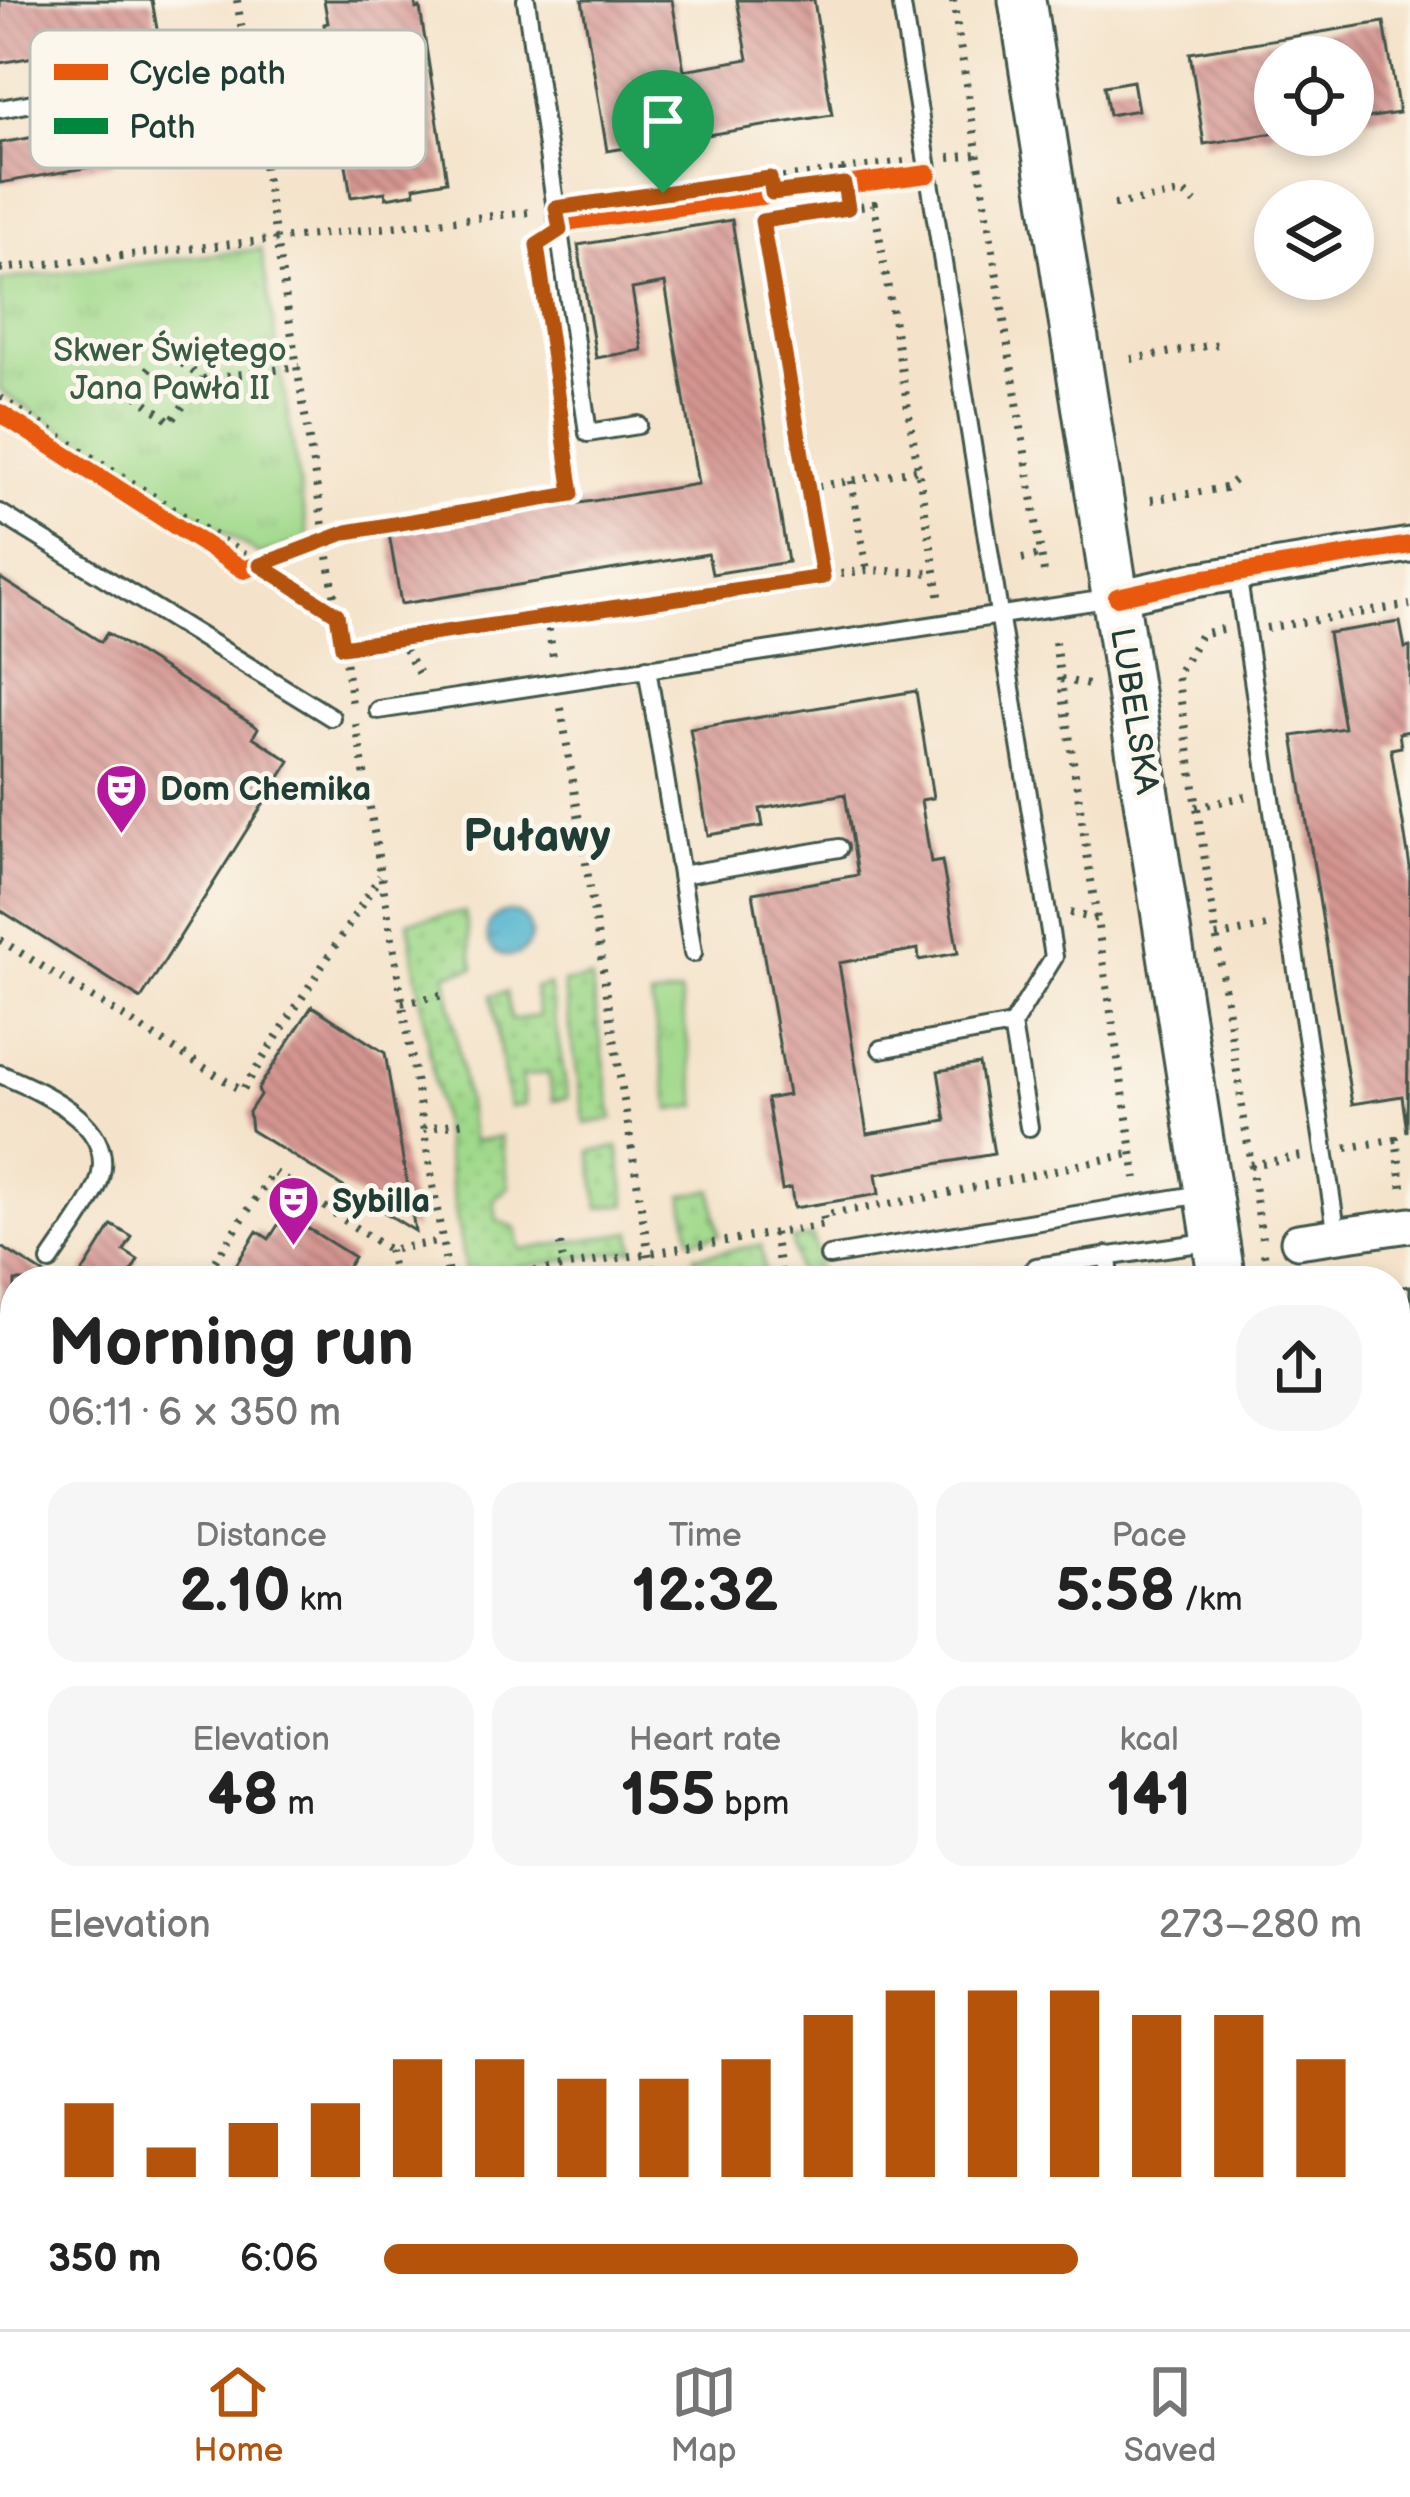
<!DOCTYPE html>
<html lang="en">
<head>
<meta charset="utf-8">
<style>
  :root { --surface:#fff; --page:#f6f6f6; --text:#222; --muted:#767676; --line:#e0e0e0; --accent:#b45309 }
  body { margin:0; font-family:"Balsamiq Sans",sans-serif; background:var(--page); color:var(--text); height:100vh; display:flex; flex-direction:column; font-size:45px; white-space:nowrap }
  * { box-sizing:border-box; margin:0 }
  p { font-size:39px; color:var(--muted) }
  .icon { flex:none; width:66px; height:66px; fill:none; stroke:currentColor; stroke-width:2; stroke-linecap:round; stroke-linejoin:round }
  .map { position:relative; flex:1; overflow:hidden }
  .side { position:absolute; left:0px; top:1266px; width:1410px; height:1065px; display:flex; flex-direction:column; background:var(--surface); border-radius:48px 48px 0 0; box-shadow:0 6px 18px #0003 }
  .side>* { flex:none }
  .buttons { position:absolute; left:1254px; top:36px; display:grid; gap:24px }
  .buttons a { display:grid; place-items:center; width:120px; height:120px; border-radius:50%; background:var(--surface); box-shadow:0 6px 18px #0003; font-size:60px }
  .pin { position:absolute; display:grid; place-items:center; width:102px; height:102px; color:#fff; margin:-123px -51px; border-radius:50% 50% 50% 0; rotate:-45deg; box-shadow:0 0 12px #0007 }
  .pin .icon { rotate:45deg }
  .round { display:grid; place-items:center; flex:none; width:126px; height:126px; border-radius:48px; background:var(--page) }
  .summary { display:flex; align-items:center; justify-content:space-between; height:204px; padding:0 48px }
  h1 { font-size:66px; font-weight:800; line-height:90px }
  .stats { display:grid; grid-template-columns:repeat(3,1fr); gap:18px; height:204px; padding:12px 48px }
  .stats div { display:grid; align-content:center; border-radius:30px; background:var(--page); text-align:center }
  .stats b { font-size:60px; font-weight:800 }
  .stats small { font-size:33px; font-weight:400 }
  .stats p { font-size:33px }
  .chart { height:336px; padding:24px 48px }
  .chart p { display:flex; justify-content:space-between }
  .chart svg { width:100%; height:216px; margin-top:12px; stroke:var(--accent); stroke-width:6 }
  ul { padding:0 48px; list-style:none; font-size:39px }
  li { display:grid; grid-template-columns:192px 144px 1fr; align-items:center; height:90px }
  li i { height:30px; border-radius:15px; background:var(--accent) }
  .menu { display:flex; justify-content:space-around; align-items:center; height:168px; border-top:3px solid var(--line); background:var(--surface); font-size:33px; color:var(--muted) }
  .menu a { display:grid; justify-items:center; gap:6px }
  .menu .active { color:var(--accent) }
  .map>svg:first-child { display:block }
</style>
</head>
<body>
<div class="map">
<svg width="1410" height="2329" viewBox="0 0 1410 2329">
  <defs>
    <pattern id="grass-dots" width="8" height="8" patternUnits="userSpaceOnUse" patternTransform="scale(3)"><rect width="8" height="8" fill="#a0d98b"/><path d="M2 2h.1M6 6h.1" fill="none" stroke="#89bb79" stroke-width="1.8" stroke-linecap="round"/></pattern>
    <pattern id="park-tufts" width="24" height="20" patternUnits="userSpaceOnUse" patternTransform="scale(3)"><rect width="24" height="20" fill="#a0d98b"/><path d="M3 7l-1-3M5 7V3M7 7l1-3M15 17l-1-3M17 17v-4M19 17l1-3" fill="none" stroke="#89bb79"/></pattern>
    <pattern id="water-ripples" width="26" height="14" patternUnits="userSpaceOnUse" patternTransform="scale(3)"><rect width="26" height="14" fill="#4eb2cd"/><path d="M2 4q2-2 4 0t4 0M15 11q2-2 4 0t4 0" fill="none" stroke="#4092a7"/></pattern>
    <pattern id="building-back-hatch" width="6" height="6" patternUnits="userSpaceOnUse" patternTransform="scale(3)"><rect width="6" height="6" fill="#d59591"/><path d="M-1 5l2 2M0 0l6 6M5-1l2 2" fill="none" stroke="#ac7b77"/></pattern>
  </defs>
  <rect width="100%" height="100%" fill="#fbf7ec"/>
  <filter id="ink" filterUnits="userSpaceOnUse"><feTurbulence type="fractalNoise" baseFrequency=".00833" numOctaves="2"/><feDisplacementMap in="SourceGraphic" scale="24" xChannelSelector="R" yChannelSelector="G"/><feConvolveMatrix kernelMatrix="1 2 1 2 8 2 1 2 1" color-interpolation-filters="sRGB"/></filter>
  <filter id="wash" filterUnits="userSpaceOnUse"><feTurbulence type="fractalNoise" baseFrequency=".004" numOctaves="4" result="noise"/><feDisplacementMap in="SourceGraphic" scale="48" xChannelSelector="R" yChannelSelector="G"/><feGaussianBlur stdDeviation="2.7" result="paint"/><feColorMatrix in="noise" values="0 0 0 0 0 0 0 0 0 0 0 0 0 0 0 0 0 1.4 0 .05"/><feComposite in="paint" operator="in"/></filter>
  <g filter="url(#wash)">
    <rect width="100%" height="100%" fill="#f4e3ca"/>
    <path fill="url(#grass-dots)" stroke="#608b60" stroke-width="3" d="M465 912 474 968 446 974 473 1141 501 1137 509 1187 494 1200 497 1220 516 1228 520 1250 632 1232 634 1249 466 1276 408 921Z
      M591 979 613 1119 585 1124 563 983Z
      M549 985 568 1098 553 1101 548 1073 521 1077 525 1105 509 1107 491 995 506 992 511 1020 539 1016 534 988Z
      M618 1147 627 1204 599 1208 590 1152Z
      M712 1190 719 1235 690 1240 683 1195Z
      M813 1236 820 1281H799L792 1240Z
      M761 1245 766 1281H697L694 1256Z
      M895 2316H1066L1087 2329H897Z"/>
    <path fill="url(#park-tufts)" stroke="#608b60" stroke-width="3" d="M261 249 308 539 260 555 0 391V280Z
      M680 993 698 1106 670 1110 651 998Z
      M0 1981 15 1992V2125L0 2146Z"/>
    <path fill="url(#water-ripples)" stroke="#367880" stroke-width="3" d="M487 934a22 22 0 1 1 44 0a22 22 0 1 1-44 0Z"/>
    <g id="blocks">
      <path fill="url(#building-back-hatch)" d="M0 0H152L164 70 102 81 95 46 0 63Z
        M324 0H415L416 9 420 8 447 181 414 187 415 193 386 198 385 192 351 197 324 24 328 23Z
        M582 0H672L684 70 748 59 737 0H814L832 115 607 151Z
        M1384 22 1399 113 1353 120V57H1275V133L1204 144 1190 53Z
        M1133 81 1138 110 1109 115 1104 86Z
        M108 124 114 163 0 183V143Z
        M732 220 788 562 712 574 708 554 401 604 389 534 698 484 665 283 632 289 642 350 596 358 578 245Z
        M0 578 101 642 107 633 258 728 253 737 290 761 141 999 0 910Z
        M1400 622 1405 648 1410 647V731L1399 733 1401 747 1391 749 1410 867 1407 1132 1402 1096 1352 1104 1293 736 1344 728 1328 633Z
        M916 691 933 798 921 800 931 863 942 861 958 953 919 960 918 949 839 963 867 1134 946 1121 938 1071 979 1064 994 1154 876 1174 879 1194 794 1208 791 1188 782 1190 767 1099 788 1095 753 893 858 875 845 794 760 809 763 826 708 835 690 729Z
        M312 1006 385 1053 415 1231 251 1130 249 1112 260 1095 258 1089Z
        M285 1214 354 1257 339 1281H226L257 1231 269 1239Z
        M112 1225 132 1237 124 1251 138 1260 126 1281H95L82 1273Z
        M0 1246 56 1281H15V1351L0 1341Z
        M1410 1286V1377L1395 1379V1288Z
        M0 1867 15 1876V1947L0 1938Z
        M15 2168V2231L9 2232 12 2241 0 2243V2171Z
        M551 2316H651L653 2329H553Z"/>
    </g>
  </g>
  <g filter="url(#ink)">
    <use href="#blocks" fill-opacity="0" stroke="#3f564a" stroke-width="3"/>
    <g fill="none" stroke-linecap="round" stroke-linejoin="round">
      <defs>
        <path id="lane" d="M526 0 588 433 638 425
          M0 109 60 98
          M0 513 331 717
          M1237 573 1337 1236
          M647 668 681 875 839 848
          M378 710 1113 598
          M681 875 693 953
          M1012 1025 1029 1127
          M881 1049 1012 1025 1054 957 901 0
          M0 1074C44 1093 125 1126 96 1189 84 1214 65 1238 50 1261
          M1108 1255 1110 1281
          M829 1256 1208 1193
          M1024 1281 1036 1267 1213 1241
          M1395 2253 1410 2251
          M1222 2316 1235 2329
          M1246 2316 1310 2329"/>
        <path id="street" d="M1117 597 1194 580 1410 545
          M1298 1241 1410 1225
          M0 2297 15 2290"/>
        <path id="secondary" d="M1022 0 1222 1281
          M0 1543 15 1553
          M1395 1666 1410 1674
          M1395 1728 1410 1725
          M1395 1792 1410 1785
          M819 2316 821 2329
          M1390 2316 1392 2329"/>
      </defs>
      <use href="#lane" stroke="#3f564a" stroke-width="22"/>
      <use href="#street" stroke="#3f564a" stroke-width="39"/>
      <use href="#secondary" stroke="#3f564a" stroke-width="51"/>
      <path stroke="#3f564a" stroke-width="8" stroke-dasharray="3 9" stroke-linecap="butt" d="M237 0 352 703
        M953 0 1044 572
        M949 157 977 154
        M842 169 848 208
        M770 177 776 219
        M580 205 904 162
        M1114 205 1184 193 1195 203
        M0 269 530 212
        M163 349 203 379 171 422 132 392Z
        M1131 359 1219 344
        M203 379 299 367
        M0 398 337 614
        M916 470 808 488 762 221 874 204 940 601
        M851 481 867 570
        M808 488 823 577
        M1151 500 1225 488 1241 475
        M1022 559 1041 555
        M547 617 553 657
        M1266 628 1410 605
        M1222 629 1201 634 1177 675 1262 1238
        M399 639 422 679
        M1055 642 1136 1178
        M342 647 867 570 935 573
        M1061 679 1088 685
        M561 708 653 1281
        M356 724 449 1281
        M1196 807 1248 796
        M1070 913 1097 919
        M1216 937 1267 926
        M0 940 242 1091 380 876
        M402 1003 449 994
        M423 1129 470 1121
        M1346 1148 1396 1139 1403 1193
        M1250 1165 1302 1156
        M774 1233 782 1281
        M560 1244 564 1267
        M389 1250 395 1281
        M1264 1253 1269 1281
        M202 1281 273 1172 389 1250 442 1241
        M475 1281 825 1225 823 1215 935 1196 1134 1153
        M0 1636 15 1646
        M1395 1859 1409 1828
        M0 1973 15 1984
        M1395 2008 1410 2100
        M1 2037 15 2026
        M0 2149 15 2146
        M227 2316 229 2329
        M763 2316 765 2329
        M885 2316 886 2329
        M1082 2316 1103 2329"/>
      <use href="#lane" stroke="#fff" stroke-width="16"/>
      <use href="#street" stroke="#fff" stroke-width="33"/>
      <use href="#secondary" stroke="#fff" stroke-width="45"/>
      <path stroke="#00873e" stroke-width="15" stroke-dasharray="30 15" stroke-linecap="butt" d="M0 2297 15 2290"/>
      <defs>
        <path id="cycleway" d="M0 413 244 570 347 532 572 493 537 245 572 221 928 174
          M1117 597 1194 580 1410 545"/>
      </defs>
      <use href="#cycleway" stroke="#fbf7ec" stroke-width="26"/>
      <use href="#cycleway" stroke="#e8590c" stroke-width="18"/>
    </g>
  </g>
  <g fill="none" stroke-linecap="round" stroke-linejoin="round" filter="url(#ink)">
    <defs>
      <path id="route" d="M770 178 772 193 844 184 848 208 762 221 823 577 342 647 337 614 260 565 347 532 572 494 537 245 560 230 556 208Z"/>
    </defs>
    <use href="#route" stroke="#fff" stroke-width="24"/>
    <use href="#route" stroke="#b45309" stroke-width="15"/>
  </g>
  <defs>
    <symbol id="theatre-pin" viewBox="-11 -11 22 30"><path d="M0 17L-7.5 6A9.5 9.5 0 1 1 7.5 6Z" fill="#b5179e" stroke="#fbf7ec"/><path d="M-5-5.5Q0-4 5-5.5V0Q5 5 0 6Q-5 5-5 0ZM-3.3-2.5H-1v1.5H-3.3ZM1-2.5H3.3v1.5H1ZM-2.8 1Q0 5.5 2.8 1Z" fill="#fff"/></symbol>
  </defs>
  <g fill-rule="evenodd">
    <use href="#theatre-pin" x="92" y="760" width="59" height="81"/>
    <use href="#theatre-pin" x="264" y="1172" width="59" height="81"/>
  </g>
  <g text-anchor="middle" dominant-baseline="central" stroke-width="10" stroke-linejoin="round" paint-order="stroke">
    <g font-size="33" fill="#395c45" stroke="#fbf7ec">
      <text x="170" y="351">Skwer Świętego<tspan x="170" dy="38">Jana Pawła II</tspan></text>
    </g>
    <g font-size="33" fill="#1f3d34" stroke="#fbf7ec">
      <text transform="translate(1134 711) rotate(81)">LUBELSKA</text>
    </g>
    <g font-size="33" font-weight="bold" fill="#1f3d34" stroke="#fbf7ec" text-anchor="start">
      <text x="160" y="790">Dom Chemika</text>
      <text x="332" y="1202">Sybilla</text>
    </g>
    <g font-size="45" font-weight="bold" fill="#1f3d34" stroke="#fbf7ec">
      <text x="537" y="837">Puławy</text>
    </g>
  </g>
  <rect x="30" y="30" width="396" height="138" rx="18" fill="#fbf7ec" stroke="#b9bfb5" stroke-width="3"/>
  <rect x="54" y="64" width="54" height="16" fill="#e8590c"/>
  <rect x="54" y="118" width="54" height="16" fill="#00873e"/>
  <g font-size="33" fill="#1f3d34">
    <text x="129" y="84">Cycle path</text>
    <text x="129" y="138">Path</text>
  </g>
</svg>
<div class="buttons">
<a><svg class="icon" aria-label="locate" viewBox="0 0 24 24"><circle cx="12" cy="12" r="6"/><path d="M12 2v4M12 18v4M2 12h4M18 12h4"/></svg></a>
<a><svg class="icon" aria-label="layers" viewBox="0 0 24 24"><path d="M12 4l9 5-9 5-9-5zM3 14l9 5 9-5"/></svg></a>
</div>
<div class="pin" style="left:663px;top:193px;background:#1e9e55"><svg class="icon" aria-label="arrive" viewBox="0 0 24 24"><path d="M6 21V4h12l-3 4 3 4H6"/></svg></div>
<section class="side">
<div class="summary"><div><h1>Morning run</h1><p>06:11 · 6 × 350 m</p></div><a class="round"><svg class="icon" aria-label="share" viewBox="0 0 24 24"><path d="M12 15V3M7 8l5-5 5 5M5 13v7h14v-7"/></svg></a></div>
<div class="stats">
<div><p>Distance</p><b>2.10<small> km</small></b></div>
<div><p>Time</p><b>12:32</b></div>
<div><p>Pace</p><b>5:58<small> /km</small></b></div>
</div>
<div class="stats">
<div><p>Elevation</p><b>48<small> m</small></b></div>
<div><p>Heart rate</p><b>155<small> bpm</small></b></div>
<div><p>kcal</p><b>141</b></div>
</div>
<div class="chart"><p><span>Elevation</span>273–280 m</p>
<svg viewBox="0 0 160 44" preserveAspectRatio="none"><path d="M5 44V29M15 44V38M25 44V33M35 44V29M45 44V20M55 44V20M65 44V24M75 44V24M85 44V20M95 44V11M105 44V6M115 44V6M125 44V6M135 44V11M145 44V11M155 44V20"/></svg>
</div>
<ul>
<li><b>350 m</b>6:06<i style="width:71%"></i></li>
</ul>
</section>
</div>
<nav class="menu">
<a class="active"><svg class="icon" aria-label="home" viewBox="0 0 24 24"><path d="M3 11l9-7 9 7M6 9v11h12V9"/></svg>Home</a>
<a><svg class="icon" aria-label="map" viewBox="0 0 24 24"><path d="M3 6l6-2 6 2 6-2v14l-6 2-6-2-6 2zM9 4v14M15 6v14"/></svg>Map</a>
<a><svg class="icon" aria-label="saved" viewBox="0 0 24 24"><path d="M7 4h10v16l-5-4-5 4z"/></svg>Saved</a>
</nav>
</body>
</html>
